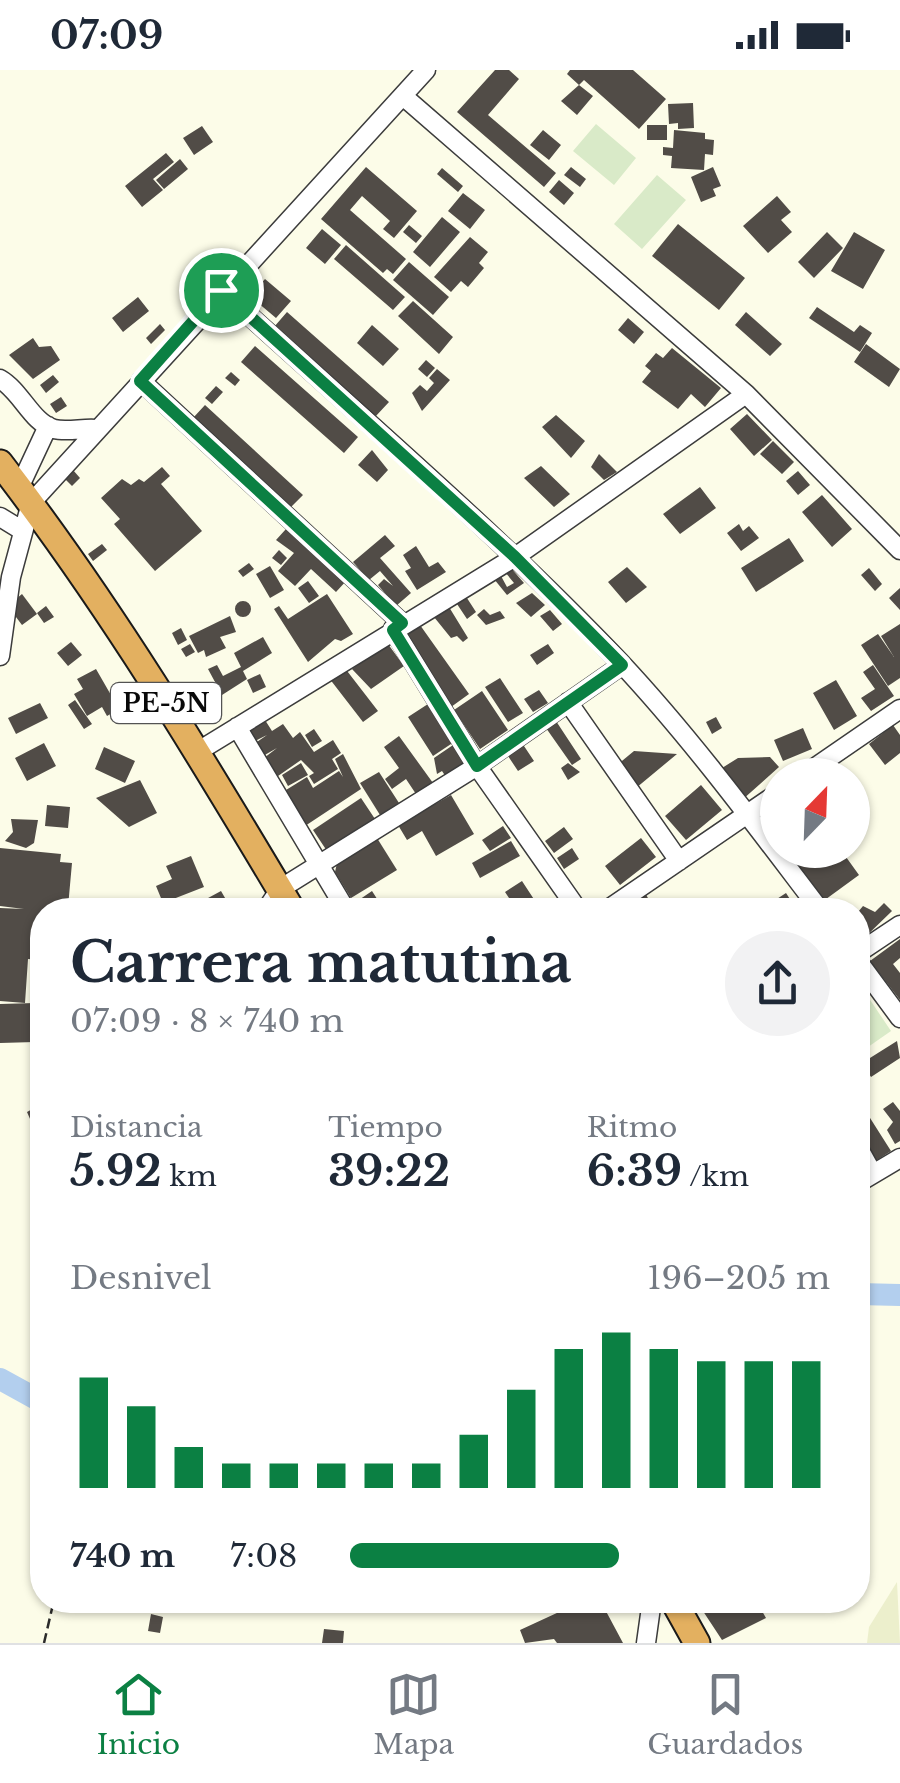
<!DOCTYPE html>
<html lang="es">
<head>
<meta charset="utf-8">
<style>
  :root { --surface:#fff; --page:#f2f2f3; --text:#1f2937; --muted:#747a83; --line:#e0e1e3; --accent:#0b8043 }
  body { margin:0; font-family:"Libre Baskerville",serif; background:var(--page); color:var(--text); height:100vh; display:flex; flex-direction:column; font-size:38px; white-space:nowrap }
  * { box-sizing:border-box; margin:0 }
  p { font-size:32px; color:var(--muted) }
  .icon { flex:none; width:55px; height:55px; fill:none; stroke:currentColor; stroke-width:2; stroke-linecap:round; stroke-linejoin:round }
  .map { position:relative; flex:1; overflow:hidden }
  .panel { position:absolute; left:30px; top:828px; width:840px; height:715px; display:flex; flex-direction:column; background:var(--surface); border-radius:40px; box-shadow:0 2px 8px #0004 }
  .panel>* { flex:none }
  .needle { width:65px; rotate:23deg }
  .buttons { position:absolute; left:760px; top:688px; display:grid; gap:20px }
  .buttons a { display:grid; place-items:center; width:110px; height:110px; border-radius:50%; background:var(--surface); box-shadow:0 2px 8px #0004; font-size:50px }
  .pin { position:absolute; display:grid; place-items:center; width:85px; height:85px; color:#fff; margin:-42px; border:5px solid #fff; border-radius:50%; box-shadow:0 2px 10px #0007 }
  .round { display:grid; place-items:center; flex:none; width:105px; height:105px; border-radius:52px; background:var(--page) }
  .summary { display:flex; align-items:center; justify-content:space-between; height:170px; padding:0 40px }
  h1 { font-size:55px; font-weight:700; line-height:75px }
  .figures { display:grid; grid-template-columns:repeat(3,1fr); gap:15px; height:170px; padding:10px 40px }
  .figures div { display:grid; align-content:center }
  .figures b { font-size:42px; font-weight:700 }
  .figures small { font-size:28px; font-weight:400 }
  .figures p { font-size:28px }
  .chart { height:280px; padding:20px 40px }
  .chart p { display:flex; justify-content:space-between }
  .chart svg { width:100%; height:180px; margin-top:10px; stroke:var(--accent); stroke-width:6 }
  ul { padding:0 40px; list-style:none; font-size:32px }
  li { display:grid; grid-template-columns:160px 120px 1fr; align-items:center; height:75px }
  li i { height:25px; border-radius:12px; background:var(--accent) }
  .status { display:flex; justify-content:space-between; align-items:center; height:70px; padding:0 50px; background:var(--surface); direction:ltr }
  .status svg { height:28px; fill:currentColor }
  .dock { display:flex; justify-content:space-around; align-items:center; height:140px; border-top:2px solid var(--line); background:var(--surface); font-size:28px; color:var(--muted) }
  .dock a { display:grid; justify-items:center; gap:5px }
  .dock .on { color:var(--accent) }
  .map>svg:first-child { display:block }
</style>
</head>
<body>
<div class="status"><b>07:09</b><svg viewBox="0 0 49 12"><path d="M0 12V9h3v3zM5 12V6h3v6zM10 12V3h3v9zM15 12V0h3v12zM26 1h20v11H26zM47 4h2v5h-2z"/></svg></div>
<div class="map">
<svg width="900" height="1573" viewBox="0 0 900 1573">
  <rect width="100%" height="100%" fill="#fcfce8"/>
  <path fill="#ecefcc" d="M897 1512 900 1573H867L869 1557Z"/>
  <path fill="#d9eac8" d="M596 54 636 88 614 115 573 81Z
    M657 105 686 130 642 179 614 154Z
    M858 912 891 961 858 984Z"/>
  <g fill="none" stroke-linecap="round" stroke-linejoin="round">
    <path stroke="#b3cfee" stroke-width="22" d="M858 1224 900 1225
      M0 1309 42 1332"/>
  </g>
  <path fill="#514c47" d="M495 0H509L519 9 488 45 556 103 544 117 457 42Z
    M570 0H633L666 29 639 59 584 10 579 15 593 26 577 45 561 31 579 15 567 4Z
    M693 33 694 58 678 59V53L669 54 668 34Z
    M647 55H667V70H647Z
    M202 56 213 72 194 85 183 68Z
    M543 60 561 75 549 90 530 75Z
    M674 60 705 63V69L714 70 713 85 705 84 704 100 671 98 672 86 663 85V77L673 78Z
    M166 83 174 92 153 109 163 120 142 137 125 116Z
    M180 89 188 99 164 119 156 110Z
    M366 97 417 141 394 168 383 159 390 151 362 126 350 140 406 189 393 204 387 199 383 203 321 149Z
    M571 97 586 109 580 117 564 105Z
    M713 97 721 116 713 119 716 126 701 132 691 107Z
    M442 98 463 116 458 122 437 104Z
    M559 110 574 123 564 135 549 122Z
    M463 123 485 140 470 159 448 141Z
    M777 126 791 142 781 150 792 162 768 183 743 156Z
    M442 147 460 162 430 197 413 182Z
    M678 154 745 208 719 240 652 186Z
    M409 155 422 166 416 173 403 162Z
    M322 159 341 175 325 194 306 178Z
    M827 162 843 178 814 208 798 192Z
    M854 162 885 180 863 219 831 201Z
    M470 167 488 182 479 193 484 198 468 217 461 211 451 222 434 207Z
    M346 175 405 227 393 240 334 189Z
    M409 192 449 227 433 245 393 210Z
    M265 209 291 231 276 248 250 226Z
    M138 227 149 241 123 262 112 248Z
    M413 231 453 267 439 284 398 246Z
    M817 237 854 262 860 255 872 263 860 282 809 248Z
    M287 242 389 332 375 347 274 257Z
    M746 242 782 274 770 286 735 255Z
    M628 248 644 262 634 274 618 260Z
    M160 254 165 260 151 274 146 268Z
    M372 255 399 279 383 296 357 273Z
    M33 268 39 277 51 276 60 290 33 309 9 285Z
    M866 274 900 299 889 317 854 292Z
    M255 276 358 367 344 383 241 292Z
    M672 278 721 318 705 337 691 324 678 339 642 312 651 301 645 296 656 283 663 288Z
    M426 290 435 298 427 307 418 299Z
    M437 299 450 310 422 341 412 323 420 315 427 321 434 313 429 308Z
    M231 302 240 310 235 316 225 308Z
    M53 305 59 312 46 323 40 315Z
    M216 316 223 322 212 334 205 328Z
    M61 327 67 336 56 343 50 334Z
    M205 335 303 425 291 437 193 348Z
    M747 344 772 370 754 386 730 359Z
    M556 345 585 371 571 388 542 357Z
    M773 371 794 392 782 404 760 384Z
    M372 380 388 400 377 412 358 395Z
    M599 384 617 402 604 410 591 397Z
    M541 396 570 424 554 437 524 408Z
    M162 397 170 406 161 414 202 461 155 501 114 454 120 449 101 428 122 409 131 415 139 409 144 412Z
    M73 400 80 408 72 416 64 408Z
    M798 401 810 415 798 425 786 411Z
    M700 417 716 438 680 464 663 444Z
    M822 425 852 459 832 477 802 442Z
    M739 454 743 461 749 456 759 468 741 481 727 463Z
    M286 459 347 510 336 522 311 499 295 516 278 501 294 483 276 470Z
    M385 465 395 476 380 488 411 523 396 536 378 515 384 509 393 516 380 501 369 510 353 492Z
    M789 468 804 491 756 522 741 498Z
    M102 474 107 480 93 491 88 484Z
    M416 476 429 497 438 492 446 502 417 520 405 501 411 498 403 485Z
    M279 480 287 488 281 495 272 488Z
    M249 493 254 499 243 507 238 501Z
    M270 496 284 520 270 528 256 504Z
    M627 497 647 517 626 533 608 512Z
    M511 498 524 513 507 525 494 509 501 506 507 517 514 513 505 502Z
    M869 498 882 514 875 521 861 505Z
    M308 511 319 526 309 533 298 518Z
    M900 518V540L889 528Z
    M532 523 545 535 531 547 516 533Z
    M22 524 37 544 22 555 13 543 16 529Z
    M327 524 353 564 341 571 335 569 308 592 274 539 279 536 288 549Z
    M465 525 476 542 467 549 455 531Z
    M235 539a8 8 0 1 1 16 0a8 8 0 1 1-16 0Z
    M46 536 54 547 44 553 37 543Z
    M449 537 468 568 463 572 457 566 451 568 434 547Z
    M484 539 490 545 500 541 505 548 486 555 477 545Z
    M550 540 562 554 553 561 540 546Z
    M230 546 236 562 220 567 226 578 206 587 204 580 198 583 189 566Z
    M900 554V608L888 616 861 575 878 564 894 587 881 566Z
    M420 555 469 624 451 637 402 568Z
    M181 558 187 570 178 575 172 563Z
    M263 567 272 583 243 601 247 609 222 625 208 599 217 595 223 606 241 597 234 583Z
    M71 572 82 585 68 596 57 583Z
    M190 574 195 582 186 587 181 579Z
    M388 574 404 596 371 619 352 599Z
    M548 574 554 583 537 595 530 585Z
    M873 595 894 626 871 641 861 628 875 619 863 602Z
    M344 597 378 641 363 652 329 608Z
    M96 599 119 639 107 646 102 637 87 646 74 624 83 619 77 609Z
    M260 604 266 617 253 623 247 610Z
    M500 608 523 643 508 652 485 617Z
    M836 610 857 646 834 660 813 623Z
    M539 620 548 633 533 642 524 629Z
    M482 621 508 660 480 679 454 640Z
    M75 630 92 654 84 659 68 635Z
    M40 633 48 648 16 664 8 648Z
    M428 634 454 672 433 686 408 647Z
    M716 647 722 658 712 664 706 652Z
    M265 650 272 661 283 654 293 668 300 662 314 682 333 670 341 683 332 689 338 699 314 714 309 706 314 703 301 690 278 706 264 688 277 678 263 686 254 674 267 665 255 671 248 659Z
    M556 651 581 689 572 695 546 658Z
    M893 655 900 665V683L885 695 869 674Z
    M803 658 812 679 783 691 774 670Z
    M314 659 322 671 312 677 305 665Z
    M399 666 433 713 416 724 406 709 392 719 385 709 399 698 384 677Z
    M44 673 56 696 27 711 15 688Z
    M456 673 469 692 446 707 442 701 437 704 434 688Z
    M522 673 534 691 518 701 506 683Z
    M104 677 135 691 125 713 95 699Z
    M634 681 677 684 630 723 611 700Z
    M343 684 361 719 305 756 286 720 307 707 313 718 339 701 343 707 335 689Z
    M770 687 779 697 742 730 726 712 722 698 738 688Z
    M301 693 308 705 288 716 282 705Z
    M568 693 580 702 568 710 561 698Z
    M379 702 399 733 380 745 360 713Z
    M140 710 157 743 129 757 96 728Z
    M701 715 722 740 686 770 665 746Z
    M451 725 474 764 436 786 422 761 407 770 398 755Z
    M361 728 375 749 327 781 313 760Z
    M47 735 70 737 68 758 45 756Z
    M11 749 38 750 34 773 26 778 5 771 13 762Z
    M503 756 511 768 490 781 482 770Z
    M564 757 573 769 554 783 545 771Z
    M377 768 397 800 351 828 335 802 337 793Z
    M641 768 656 787 620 815 605 796Z
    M511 771 520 786 480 808 472 793Z
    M0 778 61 784 60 792 72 793 68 837 42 840V890L28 889 25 933 0 931V838L24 839 0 836Z
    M572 778 579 789 564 799 557 788Z
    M818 780H841L859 805 822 832 796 796Z
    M191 786 204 817 163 833 156 816 172 809 166 796Z
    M522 811 541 840H517L505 822Z
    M221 821 232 840H200L197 834Z
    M372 821 381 835 374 840H357L353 834Z
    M645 823 655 840H615Z
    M786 823 797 840H760Z
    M556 828 562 840H545L543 836Z
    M884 833 892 841 858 874V842L863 836 875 842Z
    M900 869V888L893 894 900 903V930L870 891Z
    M33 893H42V961L35 954V972L0 973V934L35 933Z
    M897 971 900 988 871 1007 862 993Z
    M858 1029 891 1081 874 1092 858 1072Z
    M893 1032 900 1041V1071L895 1074 887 1060 893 1052 883 1039Z
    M36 1037 42 1054 34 1058 27 1042Z
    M554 1530H600L623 1573H557L554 1569 525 1573 520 1560 559 1542Z
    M701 1530H741L745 1538 757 1532 766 1548 722 1570 697 1532Z
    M151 1544 163 1547 160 1563 148 1561Z
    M324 1559 344 1561 343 1573H322Z"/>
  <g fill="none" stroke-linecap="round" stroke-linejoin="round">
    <defs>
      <path id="minor" d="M403 26 746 324 900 480
        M221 220C355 342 494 460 620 592 692 669 756 756 820 840
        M0 309C21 321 32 353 54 359 66 362 83 358 95 359
        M141 311 402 553
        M19 418 48 356
        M0 447 23 461
        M393 559 477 696 578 840
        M0 586 11 507 31 433 426 0
        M568 632 679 791
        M237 657 346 840
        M197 682 515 487 746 324
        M804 705 900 639
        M266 840 280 819 477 696 622 595
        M607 840 778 723
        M858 883 900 855
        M858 891 900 948
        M858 1077 873 1104
        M858 1113 900 1088
        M646 1573 652 1530"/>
      <path id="highway" d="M0 393C109 534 201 687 292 840
        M673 1530 697 1573"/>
    </defs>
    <use href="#minor" stroke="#3c3c3c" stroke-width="21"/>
    <use href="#highway" stroke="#1a1a1a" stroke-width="29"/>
    <path stroke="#2b2b2b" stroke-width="2.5" stroke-dasharray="10 5" stroke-linecap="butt" d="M44 1573 54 1530"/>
    <use href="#minor" stroke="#fff" stroke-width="18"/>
    <use href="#highway" stroke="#e3b060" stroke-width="25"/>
  </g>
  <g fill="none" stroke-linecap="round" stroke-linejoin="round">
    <defs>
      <path id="route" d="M221 220 515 487 622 595 477 696 393 560 402 553 140 311Z"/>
    </defs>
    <use href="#route" stroke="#fff" stroke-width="20"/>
    <use href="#route" stroke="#0b8043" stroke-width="12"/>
  </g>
  <g text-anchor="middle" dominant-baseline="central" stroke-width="10" stroke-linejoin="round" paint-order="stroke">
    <rect fill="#fff" stroke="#535353" stroke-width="2.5" x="111" y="613" width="110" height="40" rx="8"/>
    <g font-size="25" font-weight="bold" fill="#090909">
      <text x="166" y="633">PE-5N</text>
    </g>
  </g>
</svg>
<div class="buttons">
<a><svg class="needle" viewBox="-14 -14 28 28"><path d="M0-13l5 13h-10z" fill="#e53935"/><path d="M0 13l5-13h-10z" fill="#747a83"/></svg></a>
</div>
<div class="pin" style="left:221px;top:220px;background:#1e9e55"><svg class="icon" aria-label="arrive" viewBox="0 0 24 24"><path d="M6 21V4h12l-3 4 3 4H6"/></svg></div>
<section class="panel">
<div class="summary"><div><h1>Carrera matutina</h1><p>07:09 · 8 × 740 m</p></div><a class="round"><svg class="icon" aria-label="share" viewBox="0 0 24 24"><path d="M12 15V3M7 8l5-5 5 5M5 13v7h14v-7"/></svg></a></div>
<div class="figures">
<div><p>Distancia</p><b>5.92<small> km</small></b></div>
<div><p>Tiempo</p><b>39:22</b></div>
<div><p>Ritmo</p><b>6:39<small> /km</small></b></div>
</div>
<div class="chart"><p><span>Desnivel</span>196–205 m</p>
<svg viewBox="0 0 160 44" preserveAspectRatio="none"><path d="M5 44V17M15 44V24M25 44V34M35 44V38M45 44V38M55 44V38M65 44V38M75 44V38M85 44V31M95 44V20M105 44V10M115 44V6M125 44V10M135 44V13M145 44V13M155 44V13"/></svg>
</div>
<ul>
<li><b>740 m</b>7:08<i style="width:56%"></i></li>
</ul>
</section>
</div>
<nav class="dock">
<a class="on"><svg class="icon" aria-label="home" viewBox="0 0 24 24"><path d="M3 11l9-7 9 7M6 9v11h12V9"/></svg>Inicio</a>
<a><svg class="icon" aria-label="map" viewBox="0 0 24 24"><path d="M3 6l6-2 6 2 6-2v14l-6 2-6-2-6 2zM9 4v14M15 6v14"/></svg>Mapa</a>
<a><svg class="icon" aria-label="saved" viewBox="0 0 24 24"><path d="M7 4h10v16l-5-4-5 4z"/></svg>Guardados</a>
</nav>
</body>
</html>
